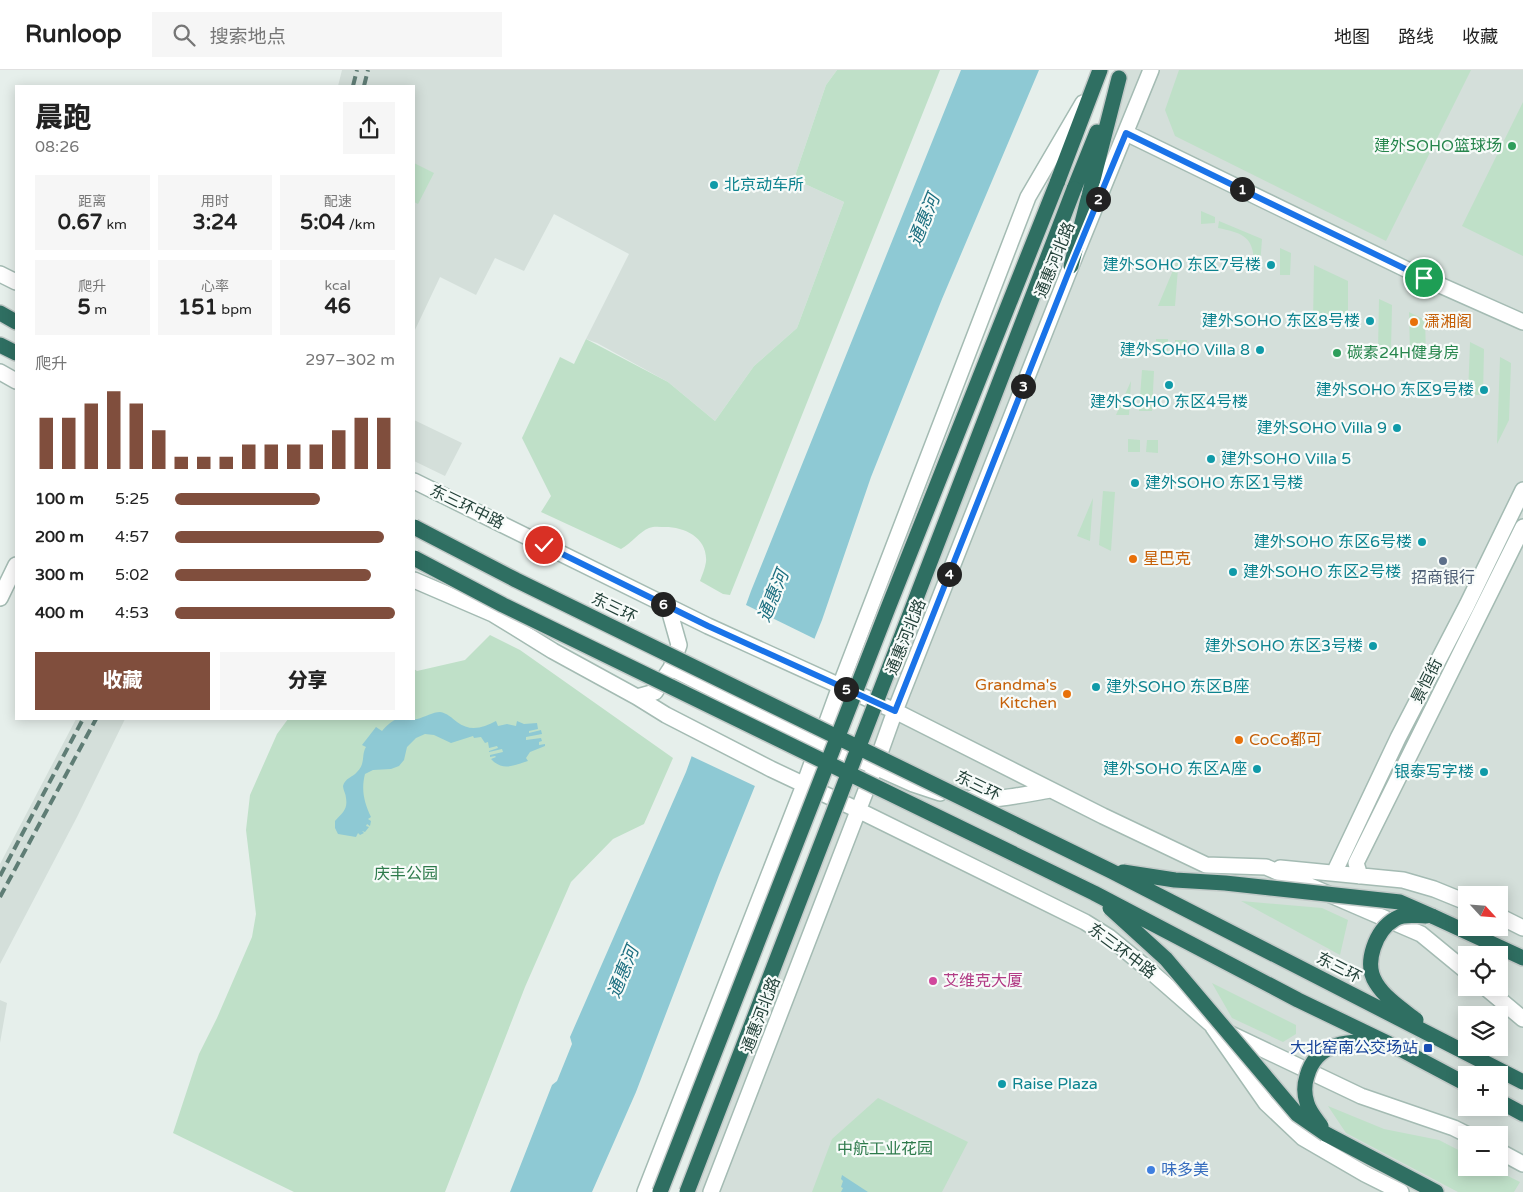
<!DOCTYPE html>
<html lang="zh">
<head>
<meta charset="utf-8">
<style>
  :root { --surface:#fff; --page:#f6f6f6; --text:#222; --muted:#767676; --line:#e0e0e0; --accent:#804e3d }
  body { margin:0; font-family:"Varela Round","Noto Sans SC",sans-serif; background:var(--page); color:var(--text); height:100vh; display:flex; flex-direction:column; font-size:19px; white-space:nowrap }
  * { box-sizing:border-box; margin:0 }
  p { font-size:16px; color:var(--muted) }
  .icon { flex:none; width:28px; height:28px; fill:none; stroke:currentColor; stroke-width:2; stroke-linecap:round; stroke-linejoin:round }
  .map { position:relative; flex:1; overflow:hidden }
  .details { position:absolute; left:15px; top:15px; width:400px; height:635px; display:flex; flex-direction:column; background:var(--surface); border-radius:0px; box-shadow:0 2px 12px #0003 }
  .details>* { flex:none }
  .needle { width:32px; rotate:116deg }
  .tools { position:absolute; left:1458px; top:816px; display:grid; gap:10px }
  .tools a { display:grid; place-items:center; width:50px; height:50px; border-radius:0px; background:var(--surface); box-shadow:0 2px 12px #0003; font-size:25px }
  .pin { position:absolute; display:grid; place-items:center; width:42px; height:42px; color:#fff; margin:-21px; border:2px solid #fff; border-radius:50%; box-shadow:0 1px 5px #0007 }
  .km { position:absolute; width:25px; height:25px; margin:-12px; border-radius:50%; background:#222; color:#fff; font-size:14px; line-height:25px; text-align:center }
  .round { display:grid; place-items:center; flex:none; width:52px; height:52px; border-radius:0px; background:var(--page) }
  .summary { display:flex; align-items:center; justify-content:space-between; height:85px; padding:0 20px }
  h1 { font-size:28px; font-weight:800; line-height:38px }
  .stats { display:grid; grid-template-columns:repeat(3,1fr); gap:8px; height:85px; padding:5px 20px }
  .stats div { display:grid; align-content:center; border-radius:0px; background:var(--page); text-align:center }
  .stats b { font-size:21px; font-weight:800 }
  .stats small { font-size:14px; font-weight:400 }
  .stats p { font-size:14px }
  .chart { height:140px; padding:10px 20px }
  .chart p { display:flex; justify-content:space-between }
  .chart svg { width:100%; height:90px; margin-top:5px; stroke:var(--accent); stroke-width:6 }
  .button { display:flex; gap:10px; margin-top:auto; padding:10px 20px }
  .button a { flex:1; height:58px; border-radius:0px; background:var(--accent); color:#fff; font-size:20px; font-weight:800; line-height:58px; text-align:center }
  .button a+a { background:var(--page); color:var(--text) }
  ul { padding:0 20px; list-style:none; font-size:16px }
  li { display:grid; grid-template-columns:80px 60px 1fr; align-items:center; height:38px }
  li i { height:12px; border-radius:6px; background:var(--accent) }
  header { display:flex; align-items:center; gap:30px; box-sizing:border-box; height:70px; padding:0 25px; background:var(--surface); border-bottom:1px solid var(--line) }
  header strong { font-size:24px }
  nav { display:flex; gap:28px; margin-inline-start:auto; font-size:18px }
  .search { width:350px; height:45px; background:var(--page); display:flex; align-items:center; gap:12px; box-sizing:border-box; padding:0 18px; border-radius:0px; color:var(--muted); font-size:19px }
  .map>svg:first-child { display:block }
</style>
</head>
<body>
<header>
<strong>Runloop</strong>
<div class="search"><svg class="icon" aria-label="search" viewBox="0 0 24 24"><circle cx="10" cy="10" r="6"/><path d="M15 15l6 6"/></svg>搜索地点</div>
<nav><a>地图</a><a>路线</a><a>收藏</a></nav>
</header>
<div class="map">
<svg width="1523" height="1122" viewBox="0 0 1523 1122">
  <rect width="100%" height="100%" fill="#e6efeb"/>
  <path fill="#d4dfda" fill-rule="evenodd" d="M342 0H837L826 15 794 109 844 132 797 258 754 296 715 351 668 312 597 273 586 269 629 184 554 144 524 201 495 188 476 225 440 207 414 262V16H338Z
    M1122 0H1523V1122H684L863 679ZM1466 825H1499V858H1466ZM1466 885H1499V918H1466ZM1466 945H1499V978H1466ZM1466 1005H1499V1038H1466ZM1466 1065H1499V1098H1466Z
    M414 350 462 373 445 406 414 391Z
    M76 649H125L77 747 0 894V794Z
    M0 930 7 933 0 973Z"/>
  <path fill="#bfe0c8" d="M837 0H940L730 525 723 524 700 511C702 505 705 499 706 492 708 468 685 457 665 457 660 457 654 456 649 458 639 462 632 473 621 479L541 442 551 426 522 368 560 287 574 294 586 269 668 312 715 351 754 296 797 258 844 132 794 109 826 15Z
    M1179 0H1471L1386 171 1175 66 1165 40Z
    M1523 32V186L1462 156Z
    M414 93 434 103 418 134 414 132Z
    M1201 141 1215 147V153L1201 154Z
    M1219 151 1262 169 1260 197 1254 194C1254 167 1243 163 1218 158Z
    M1280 178 1291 183 1290 205H1280Z
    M1179 186 1175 236H1158Z
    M1314 195 1348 211V246L1331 245 1313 251Z
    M1379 229 1392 235 1391 280H1378Z
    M1409 242 1425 250 1426 282H1410Z
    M1156 269H1168V282H1156Z
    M1175 270H1187L1186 283 1175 282Z
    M1470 272 1484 279 1483 325H1468Z
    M1500 287 1511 293 1509 350 1497 374Z
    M1142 300 1154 301 1152 341H1139Z
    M1131 311 1129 345H1116Z
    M1128 369 1140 370V382H1128Z
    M1147 370H1158V383L1146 382Z
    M1103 421 1115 422 1111 481 1099 475Z
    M1093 428 1090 471 1077 466Z
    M490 565 520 580 673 688 644 754 613 769 571 812 525 917 445 1122H294L173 1063 199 984 217 948 252 867 256 844 246 760 250 725 277 664 288 649H414V599L417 601 465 590Z
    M1241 831 1322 838 1348 850 1340 885Z
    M1212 913 1296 955V964L1283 972 1232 948Z
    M878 1028 968 1072 942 1122H812L832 1069Z
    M1328 1036 1384 1059 1439 1070 1466 1084V1098H1492L1520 1112 1514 1122H1458L1346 1063Z"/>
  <path fill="#8ec9d4" d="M961 0H1039L942 229 871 407 822 550 719 805 636 1022 592 1122H510L552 1015 557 1011 572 974 570 967 686 702 751 521Z
    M440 642C447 643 452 648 457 652 470 662 483 658 496 651L498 656 507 654 516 656 517 651 524 654 537 653 538 659 529 661V663L541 660 542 664 526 667V670L541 668 542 671 539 672V675L545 674V676L530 682 526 688 528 691C514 695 503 702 491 689L496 687 495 686 490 687V685L503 682 502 679 489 682V681L498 678 497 676 489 678 488 672 485 673 481 667 474 668 473 666 451 673 434 665 425 664 416 668 407 677 404 690 399 696 391 699 373 700 365 704C361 720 364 732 371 747L368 749 371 751 370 756 367 754 366 756 369 757 365 762 362 761 364 763 360 765 358 763 356 767 338 764 335 758V751C342 743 348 740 346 728 346 724 343 720 343 716 345 708 353 707 357 702 366 693 361 685 366 677L362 675 376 657 382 661C399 642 398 653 417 649 425 647 433 642 440 642Z
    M842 1105 868 1122H841L843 1118 841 1117 843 1111 841 1109Z"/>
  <path fill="#e6efeb" d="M744 534 817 570 757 717 689 685Z"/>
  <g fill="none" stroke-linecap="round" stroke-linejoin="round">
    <defs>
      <path id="secondary" d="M1126 63 1424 208 1523 252
        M0 204 16 212
        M0 302 16 311
        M414 411 708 556 895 641 1103 746 1206 795 1266 797 1421 864 1466 901
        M414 510 493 544 553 581 637 627 666 645 771 699 858 740 1085 852 1109 867 1149 900 1212 955 1361 1026 1454 1058 1468 1065
        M0 528 16 495
        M671 598 806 666 913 714 940 723
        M637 627 655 622 671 598 679 575 668 536
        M963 728C993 732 1021 725 1050 720
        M1280 798 1403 810 1434 819 1466 832
        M1334 803 1398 668 1467 535 1523 420
        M1360 806 1356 793 1523 457
        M1499 846 1523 858
        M1486 918 1523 949
        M1213 957 1266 1033 1303 1068 1365 1104 1401 1122
        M1499 1081 1523 1094
        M645 1122 804 715 840 616 1028 127 1083 33
        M711 1122 875 697 895 641 1071 196 1151 0"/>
      <path id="highway" d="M1057 113 1100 0
        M1074 119 1097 62
        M1071 196 1119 8
        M0 243 16 252
        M0 275 16 283
        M1432 846 1523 888
        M1499 1031 1523 1044
        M1326 1064 1436 1122"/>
    </defs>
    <use href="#secondary" stroke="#a4bbb3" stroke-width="18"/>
    <use href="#highway" stroke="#c2cac8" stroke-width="18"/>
    <use href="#secondary" stroke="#fff" stroke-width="15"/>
    <use href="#highway" stroke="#2f6f62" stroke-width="15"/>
    <path stroke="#5f7d75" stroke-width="4" stroke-dasharray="10 5" stroke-linecap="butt" d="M353 16 357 0
      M364 16 368 0
      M0 806 83 649
      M0 827 96 649"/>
    <defs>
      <path id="highway-bridge" d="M414 457 516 510 1111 801 1523 1012
        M414 488 503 535 1094 823 1298 930 1402 980 1466 1014
        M1123 802 1175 810 1225 813 1400 832 1432 846
        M1110 838 1166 889 1297 1044 1326 1064
        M1416 950C1402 939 1385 928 1376 913 1363 893 1376 860 1395 849 1404 843 1416 846 1426 846
        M1321 1056C1316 1049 1309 1041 1307 1033 1304 1024 1304 1015 1307 1006 1316 973 1350 968 1380 975
        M660 1122 888 538 1057 113
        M687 1122 1074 119"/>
    </defs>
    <use href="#highway-bridge" stroke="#c2cac8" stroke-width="18" stroke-linecap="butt"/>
    <use href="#highway-bridge" stroke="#2f6f62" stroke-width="15"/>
  </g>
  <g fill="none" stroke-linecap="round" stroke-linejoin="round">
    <defs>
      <path id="route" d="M544 475 708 556 895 641 1071 196 1126 63 1424 208"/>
    </defs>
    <use href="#route" stroke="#fff" stroke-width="10"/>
    <use href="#route" stroke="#1a73e8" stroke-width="6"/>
  </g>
  <g fill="#2e9e5b" stroke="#f7fbf9" stroke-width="2">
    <circle cx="1512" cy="76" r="5"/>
    <circle cx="1337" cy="283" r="5"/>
  </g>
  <g fill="#0f9aa8" stroke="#f7fbf9" stroke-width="2">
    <circle cx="714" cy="115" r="5"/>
    <circle cx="1271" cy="195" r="5"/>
    <circle cx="1370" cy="251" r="5"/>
    <circle cx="1260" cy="280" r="5"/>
    <circle cx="1169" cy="315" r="5"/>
    <circle cx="1484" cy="320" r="5"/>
    <circle cx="1397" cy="358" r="5"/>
    <circle cx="1211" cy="389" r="5"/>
    <circle cx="1135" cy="413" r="5"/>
    <circle cx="1422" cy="472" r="5"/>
    <circle cx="1233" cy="502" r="5"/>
    <circle cx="1373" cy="576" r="5"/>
    <circle cx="1096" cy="617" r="5"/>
    <circle cx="1257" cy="699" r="5"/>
    <circle cx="1484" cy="702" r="5"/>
    <circle cx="1002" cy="1014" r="5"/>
  </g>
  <g fill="#e8710a" stroke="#f7fbf9" stroke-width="2">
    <circle cx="1414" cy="252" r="5"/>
    <circle cx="1133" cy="489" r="5"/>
    <circle cx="1067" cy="624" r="5"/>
    <circle cx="1239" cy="670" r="5"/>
  </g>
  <circle fill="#5c6f8a" stroke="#f7fbf9" stroke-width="2" cx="1443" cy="491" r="5"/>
  <circle fill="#d1479c" stroke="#f7fbf9" stroke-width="2" cx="933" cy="911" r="5"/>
  <rect fill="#1a4fb4" stroke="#f7fbf9" stroke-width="2" x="1423" y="973" width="10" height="10" rx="2.5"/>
  <circle fill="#3f7fe0" stroke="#f7fbf9" stroke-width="2" cx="1151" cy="1100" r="5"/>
  <g text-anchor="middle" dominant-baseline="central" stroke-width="4.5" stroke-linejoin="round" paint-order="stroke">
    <g font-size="16" fill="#27864d" stroke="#f7fbf9" text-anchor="end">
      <text x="1502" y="76">建外SOHO篮球场</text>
      <text x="1347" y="283" text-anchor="start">碳素24H健身房</text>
    </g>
    <g font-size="16" fill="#0d838f" stroke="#f7fbf9" text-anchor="end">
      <text x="724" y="115" text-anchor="start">北京动车所</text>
      <text x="1261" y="195">建外SOHO 东区7号楼</text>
      <text x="1360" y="251">建外SOHO 东区8号楼</text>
      <text x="1250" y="280">建外SOHO Villa 8</text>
      <text x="1474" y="320">建外SOHO 东区9号楼</text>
      <text x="1169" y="332" text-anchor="middle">建外SOHO 东区4号楼</text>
      <text x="1387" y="358">建外SOHO Villa 9</text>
      <text x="1221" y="389" text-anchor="start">建外SOHO Villa 5</text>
      <text x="1145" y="413" text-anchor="start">建外SOHO 东区1号楼</text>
      <text x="1412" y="472">建外SOHO 东区6号楼</text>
      <text x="1243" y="502" text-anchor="start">建外SOHO 东区2号楼</text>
      <text x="1363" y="576">建外SOHO 东区3号楼</text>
      <text x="1106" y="617" text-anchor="start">建外SOHO 东区B座</text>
      <text x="1247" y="699">建外SOHO 东区A座</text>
      <text x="1474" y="702">银泰写字楼</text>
      <text x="1012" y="1014" text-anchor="start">Raise Plaza</text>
    </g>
    <g font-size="16" fill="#24423a" stroke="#f7fbf9">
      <text transform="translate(1055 190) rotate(-68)">通惠河北路</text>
      <text transform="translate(467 437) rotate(26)">东三环中路</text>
      <text transform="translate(614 538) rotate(26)">东三环</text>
      <text transform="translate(906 567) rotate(-68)">通惠河北路</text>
      <text transform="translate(1427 611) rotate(-63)">景恒街</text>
      <text transform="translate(978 716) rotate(26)">东三环</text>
      <text transform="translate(1122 881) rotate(37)">东三环中路</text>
      <text transform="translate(1339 898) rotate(27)">东三环</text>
      <text transform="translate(761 945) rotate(-69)">通惠河北路</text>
    </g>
    <g font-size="16" fill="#c56008" stroke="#f7fbf9" text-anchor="start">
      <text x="1424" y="252">潇湘阁</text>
      <text x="1143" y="489">星巴克</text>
      <text x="1057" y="615" text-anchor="end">Grandma's<tspan x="1057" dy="18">Kitchen</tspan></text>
      <text x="1249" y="670">CoCo都可</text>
    </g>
    <g font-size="16" fill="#4e5e75" stroke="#f7fbf9">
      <text x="1443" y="508">招商银行</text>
    </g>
    <g font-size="16" fill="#2d7a4b" stroke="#f7fbf9">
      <text x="406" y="804">庆丰公园</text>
      <text x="885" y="1079">中航工业花园</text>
    </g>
    <g font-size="16" fill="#b23c85" stroke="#f7fbf9" text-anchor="start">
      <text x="943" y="911">艾维克大厦</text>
    </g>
    <g font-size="16" fill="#164399" stroke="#f7fbf9" text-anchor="end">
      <text x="1418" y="978">大北窑南公交场站</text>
    </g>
    <g font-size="16" fill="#366cbe" stroke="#f7fbf9" text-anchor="start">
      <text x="1161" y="1100">味多美</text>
    </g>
    <g font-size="18" font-style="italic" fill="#1c6f80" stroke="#f7fbf9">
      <text transform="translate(924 150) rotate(-68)">通惠河</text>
      <text transform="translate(773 526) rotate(-68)">通惠河</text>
      <text transform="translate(623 902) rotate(-68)">通惠河</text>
    </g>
  </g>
</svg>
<div class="tools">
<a><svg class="needle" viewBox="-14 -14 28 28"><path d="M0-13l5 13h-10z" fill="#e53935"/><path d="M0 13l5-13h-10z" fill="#767676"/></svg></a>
<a><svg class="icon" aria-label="locate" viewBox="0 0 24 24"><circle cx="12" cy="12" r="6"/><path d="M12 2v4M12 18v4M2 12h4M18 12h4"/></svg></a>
<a><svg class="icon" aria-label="layers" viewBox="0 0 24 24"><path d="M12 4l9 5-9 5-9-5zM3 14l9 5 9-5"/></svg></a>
<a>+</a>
<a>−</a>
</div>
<div class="pin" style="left:1424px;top:208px;background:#1e9e55"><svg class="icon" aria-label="arrive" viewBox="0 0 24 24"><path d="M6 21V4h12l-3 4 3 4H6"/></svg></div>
<div class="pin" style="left:544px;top:475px;background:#d93025"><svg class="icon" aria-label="check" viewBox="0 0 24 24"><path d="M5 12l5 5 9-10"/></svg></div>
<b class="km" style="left:1242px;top:119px">1</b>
<b class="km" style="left:1098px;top:129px">2</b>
<b class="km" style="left:1023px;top:316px">3</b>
<b class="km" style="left:949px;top:504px">4</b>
<b class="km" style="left:846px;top:619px">5</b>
<b class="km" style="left:663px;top:534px">6</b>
<section class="details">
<div class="summary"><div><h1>晨跑</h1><p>08:26</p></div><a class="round"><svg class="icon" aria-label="share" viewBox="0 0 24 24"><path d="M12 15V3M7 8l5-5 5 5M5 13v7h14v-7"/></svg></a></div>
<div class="stats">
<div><p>距离</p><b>0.67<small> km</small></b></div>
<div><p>用时</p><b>3:24</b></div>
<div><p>配速</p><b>5:04<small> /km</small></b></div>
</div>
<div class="stats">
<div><p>爬升</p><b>5<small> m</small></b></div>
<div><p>心率</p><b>151<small> bpm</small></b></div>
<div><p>kcal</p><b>46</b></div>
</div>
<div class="chart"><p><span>爬升</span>297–302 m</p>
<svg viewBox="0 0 160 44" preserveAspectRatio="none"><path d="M5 44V19M15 44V19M25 44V12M35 44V6M45 44V12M55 44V25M65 44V38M75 44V38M85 44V38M95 44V32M105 44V32M115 44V32M125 44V32M135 44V25M145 44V19M155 44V19"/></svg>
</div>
<ul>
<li><b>100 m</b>5:25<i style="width:66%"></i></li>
<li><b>200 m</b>4:57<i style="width:95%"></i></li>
<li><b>300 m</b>5:02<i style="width:89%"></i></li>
<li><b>400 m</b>4:53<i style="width:100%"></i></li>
</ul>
<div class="button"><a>收藏</a><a>分享</a></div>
</section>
</div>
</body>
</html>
